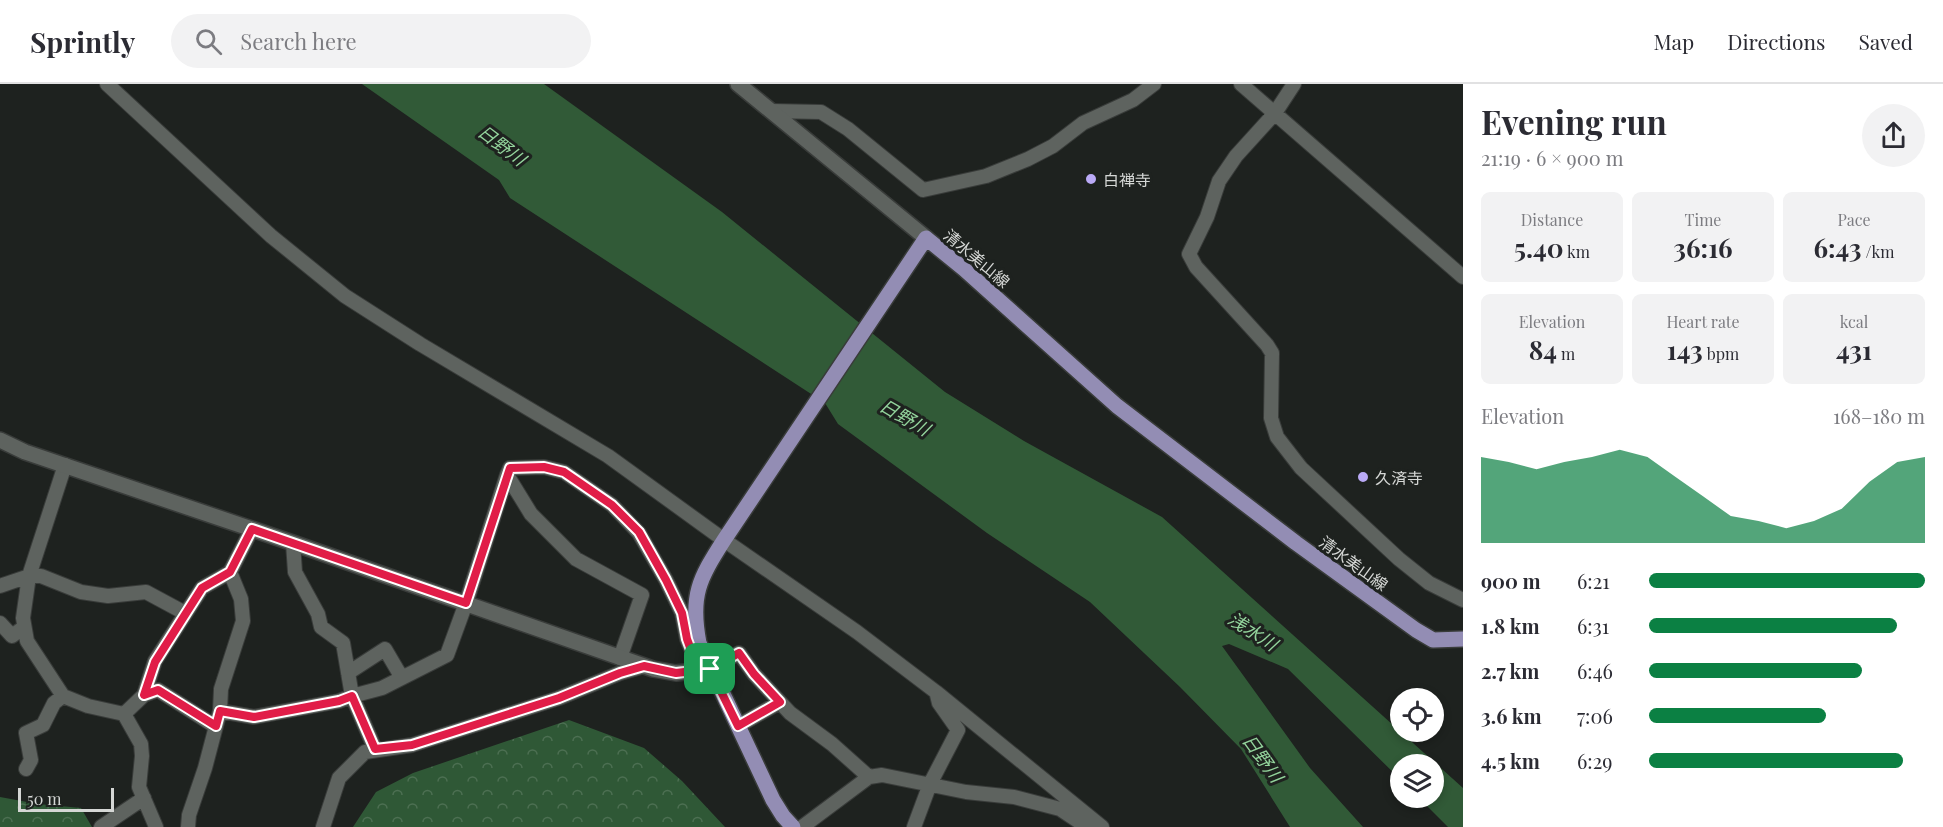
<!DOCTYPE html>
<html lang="en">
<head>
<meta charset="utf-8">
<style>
  :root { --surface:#fff; --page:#f2f2f3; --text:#2b2b33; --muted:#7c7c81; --line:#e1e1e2; --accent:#0b8043 }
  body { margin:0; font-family:"Playfair Display","Noto Sans JP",serif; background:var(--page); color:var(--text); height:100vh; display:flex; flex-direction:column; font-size:22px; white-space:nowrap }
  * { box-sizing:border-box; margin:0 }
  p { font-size:20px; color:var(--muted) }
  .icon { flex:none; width:33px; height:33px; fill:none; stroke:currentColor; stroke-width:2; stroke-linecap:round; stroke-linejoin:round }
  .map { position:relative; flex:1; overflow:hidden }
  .panel { display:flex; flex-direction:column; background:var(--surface); width:480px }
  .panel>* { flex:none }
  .controls { position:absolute; left:1390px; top:604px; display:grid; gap:12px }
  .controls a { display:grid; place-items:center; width:54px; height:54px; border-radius:50%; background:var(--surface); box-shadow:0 3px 9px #0003; font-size:30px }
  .scale { position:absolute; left:18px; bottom:15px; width:96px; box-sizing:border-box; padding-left:6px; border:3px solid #d5d7d5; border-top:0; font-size:16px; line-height:21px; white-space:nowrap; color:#d5d7d5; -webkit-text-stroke:4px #1e221f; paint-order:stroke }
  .pin { position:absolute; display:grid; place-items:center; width:51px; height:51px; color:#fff; margin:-26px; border-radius:12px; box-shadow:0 3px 9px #0006 }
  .round { display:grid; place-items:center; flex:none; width:63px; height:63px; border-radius:32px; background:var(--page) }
  .overview { display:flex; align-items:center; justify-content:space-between; height:102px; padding:0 18px }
  h1 { font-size:33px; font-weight:700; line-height:45px }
  .stats { display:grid; grid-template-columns:repeat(3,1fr); gap:9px; height:102px; padding:6px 18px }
  .stats div { display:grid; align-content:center; border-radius:9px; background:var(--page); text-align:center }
  .stats b { font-size:26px; font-weight:700 }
  .stats small { font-size:16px; font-weight:400 }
  .stats p { font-size:16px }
  .chart { height:168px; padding:12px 18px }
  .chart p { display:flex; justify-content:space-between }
  .chart svg { width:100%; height:108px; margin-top:6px; fill:var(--accent); opacity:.7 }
  ul { padding:0 18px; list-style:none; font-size:20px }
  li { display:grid; grid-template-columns:96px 72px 1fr; align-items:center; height:45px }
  li i { height:15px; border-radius:8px; background:var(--accent) }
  header { display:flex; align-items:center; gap:36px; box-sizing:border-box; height:84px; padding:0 30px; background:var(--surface); border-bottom:2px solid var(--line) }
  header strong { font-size:28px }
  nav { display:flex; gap:33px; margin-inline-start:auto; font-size:21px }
  .search { width:420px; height:54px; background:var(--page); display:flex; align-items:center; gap:15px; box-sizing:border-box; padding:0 21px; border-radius:33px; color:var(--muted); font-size:22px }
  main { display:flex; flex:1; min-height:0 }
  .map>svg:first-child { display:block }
</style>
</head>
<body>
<header>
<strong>Sprintly</strong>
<div class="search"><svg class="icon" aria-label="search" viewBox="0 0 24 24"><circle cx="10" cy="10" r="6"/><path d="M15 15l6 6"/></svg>Search here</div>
<nav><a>Map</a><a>Directions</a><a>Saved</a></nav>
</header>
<main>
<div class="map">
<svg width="1463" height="743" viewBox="0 0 1463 743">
  <defs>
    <pattern id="forest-crowns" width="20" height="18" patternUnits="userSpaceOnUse" patternTransform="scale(1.5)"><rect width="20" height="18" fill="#2f5836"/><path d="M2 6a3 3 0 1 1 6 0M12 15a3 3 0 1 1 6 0" fill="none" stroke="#4c6f52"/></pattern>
  </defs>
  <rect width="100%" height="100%" fill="#1e221f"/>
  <path fill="url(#forest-crowns)" d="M569 636 644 664 682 697 725 743H353L376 708 413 689Z
    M0 713 38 720 81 724 92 743H0Z"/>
  <path fill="#315a37" d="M362 0H544L722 128 945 308 1024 357 1162 433 1463 704V743H1448L1419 714H1434V681H1401V696L1288 585 1229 560 1222 562 1310 684 1363 743H1290L1241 665 1180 603 1090 518 987 449 838 340 825 319 510 114 499 96Z"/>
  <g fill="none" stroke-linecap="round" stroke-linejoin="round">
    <defs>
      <path id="street" d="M107 0 271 152 345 212 420 260 608 372 724 456 857 548 936 608 1102 743
        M1241 0 1463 193
        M1294 0 1275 29 1236 72 1219 97 1207 133 1189 170 1196 183 1267 261 1272 269 1271 334 1277 353 1301 384 1399 475 1429 499 1463 516
        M771 27 821 28 848 45 923 106 986 92 1028 75 1053 62 1083 39 1133 16 1154 0
        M65 381 29 492 23 534 27 557 63 612 88 622 124 630 141 660 142 672 139 703 156 743
        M507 391 510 384 544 383 564 388 612 421 639 449 666 496 682 529 687 555 695 574 710 585 739 569 754 590 790 629 832 660 869 693
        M0 502 29 492H41L81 508 108 512 146 508 185 529
        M0 539 12 552 24 543
        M348 589 385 565 402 594
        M144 611 155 577 202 504 230 488 252 445
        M220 627 221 605 243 537 241 515 230 488
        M124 630 144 611 158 606 215 642
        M738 642 780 618
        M375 665 352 612 382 604 447 571 466 519 507 391 531 430 576 475 642 511 620 574
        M26 685 31 676 26 649 43 641 54 619 63 612
        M101 743 144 714
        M188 743 189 731 205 684 220 627 254 633 339 617 352 612 343 559 321 543 318 530 295 488 293 459
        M323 743 339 694 365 668 412 661 559 614 620 589 644 582
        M802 743 869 693 882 691 966 708 1014 713 1060 725 1087 743
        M914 743 930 700 958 646 939 619 937 611"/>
      <path id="secondary" d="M738 0 926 154
        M0 356 25 368 293 459 653 585 676 589 710 585"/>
      <path id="primary" d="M793 743 783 732 773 716 699 559C690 512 699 495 724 456L926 154 964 185 1117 322 1296 459 1416 546 1433 556 1463 555"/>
    </defs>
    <use href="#street" stroke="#393c3a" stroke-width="16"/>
    <use href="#secondary" stroke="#393c3a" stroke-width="18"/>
    <use href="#primary" stroke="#393c3a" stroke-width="18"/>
    <use href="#street" stroke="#5e635f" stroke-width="14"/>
    <use href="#secondary" stroke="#5e635f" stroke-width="15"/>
    <use href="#primary" stroke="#938db4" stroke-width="15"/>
  </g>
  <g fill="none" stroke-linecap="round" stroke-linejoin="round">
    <defs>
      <path id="route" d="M710 585 676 589 644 582 620 589 559 614 412 661 375 665 352 612 339 617 254 633 220 627 216 642 158 606 144 611 155 578 202 504 230 488 252 445 466 519 510 384 544 383 564 388 612 421 639 448 666 496 682 529 687 555 694 574 710 585 739 569 754 590 780 618 738 642 710 585"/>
    </defs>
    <use href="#route" stroke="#fff" stroke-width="12"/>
    <use href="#route" stroke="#e11d48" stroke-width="8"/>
  </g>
  <g fill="#baaaf6" stroke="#1e221f" stroke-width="2">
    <circle cx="1091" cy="95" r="6"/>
    <circle cx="1363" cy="393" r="6"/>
  </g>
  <g text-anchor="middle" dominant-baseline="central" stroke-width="6" stroke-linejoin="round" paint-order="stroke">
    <g font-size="16" fill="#d5d7d5" stroke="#1e221f" text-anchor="start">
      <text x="1103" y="95">白禅寺</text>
      <text x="1375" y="393">久済寺</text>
    </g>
    <g font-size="16" fill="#d5d7d5" stroke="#1e221f">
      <text transform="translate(977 174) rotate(40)">清水美山線</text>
      <text transform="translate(1354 479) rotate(36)">清水美山線</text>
    </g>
    <g font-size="18" font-style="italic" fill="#93d49c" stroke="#1e221f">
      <text transform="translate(502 61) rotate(37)">日野川</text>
      <text transform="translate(905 333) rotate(30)">日野川</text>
      <text transform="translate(1253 547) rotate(33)">浅水川</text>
      <text transform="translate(1263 674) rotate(54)">日野川</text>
    </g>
  </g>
</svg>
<div class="controls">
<a><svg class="icon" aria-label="locate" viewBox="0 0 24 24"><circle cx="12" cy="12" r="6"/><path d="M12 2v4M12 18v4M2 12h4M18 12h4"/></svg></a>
<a><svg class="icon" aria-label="layers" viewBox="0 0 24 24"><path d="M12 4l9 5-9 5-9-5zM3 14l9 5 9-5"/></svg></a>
</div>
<div class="scale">50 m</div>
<div class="pin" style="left:710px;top:585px;background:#1e9e55"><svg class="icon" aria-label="arrive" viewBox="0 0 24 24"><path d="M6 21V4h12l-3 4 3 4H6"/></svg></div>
</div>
<section class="panel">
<div class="overview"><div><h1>Evening run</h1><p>21:19 · 6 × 900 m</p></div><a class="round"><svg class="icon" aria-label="share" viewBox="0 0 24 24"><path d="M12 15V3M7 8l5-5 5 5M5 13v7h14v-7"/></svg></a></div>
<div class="stats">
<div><p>Distance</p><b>5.40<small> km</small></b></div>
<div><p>Time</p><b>36:16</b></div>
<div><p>Pace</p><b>6:43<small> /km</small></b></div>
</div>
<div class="stats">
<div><p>Elevation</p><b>84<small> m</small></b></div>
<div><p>Heart rate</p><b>143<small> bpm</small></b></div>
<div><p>kcal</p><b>431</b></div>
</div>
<div class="chart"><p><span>Elevation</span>168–180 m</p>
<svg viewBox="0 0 160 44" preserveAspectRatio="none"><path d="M0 44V9L10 11L20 14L30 11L40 9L50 6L60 9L70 17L80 25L90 33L100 35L110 38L120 35L130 30L140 19L150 11L160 9V44z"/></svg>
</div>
<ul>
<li><b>900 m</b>6:21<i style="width:100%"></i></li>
<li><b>1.8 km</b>6:31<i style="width:90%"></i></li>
<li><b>2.7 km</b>6:46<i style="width:77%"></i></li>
<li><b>3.6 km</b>7:06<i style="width:64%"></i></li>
<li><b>4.5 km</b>6:29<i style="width:92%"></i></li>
</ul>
</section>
</main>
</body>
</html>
